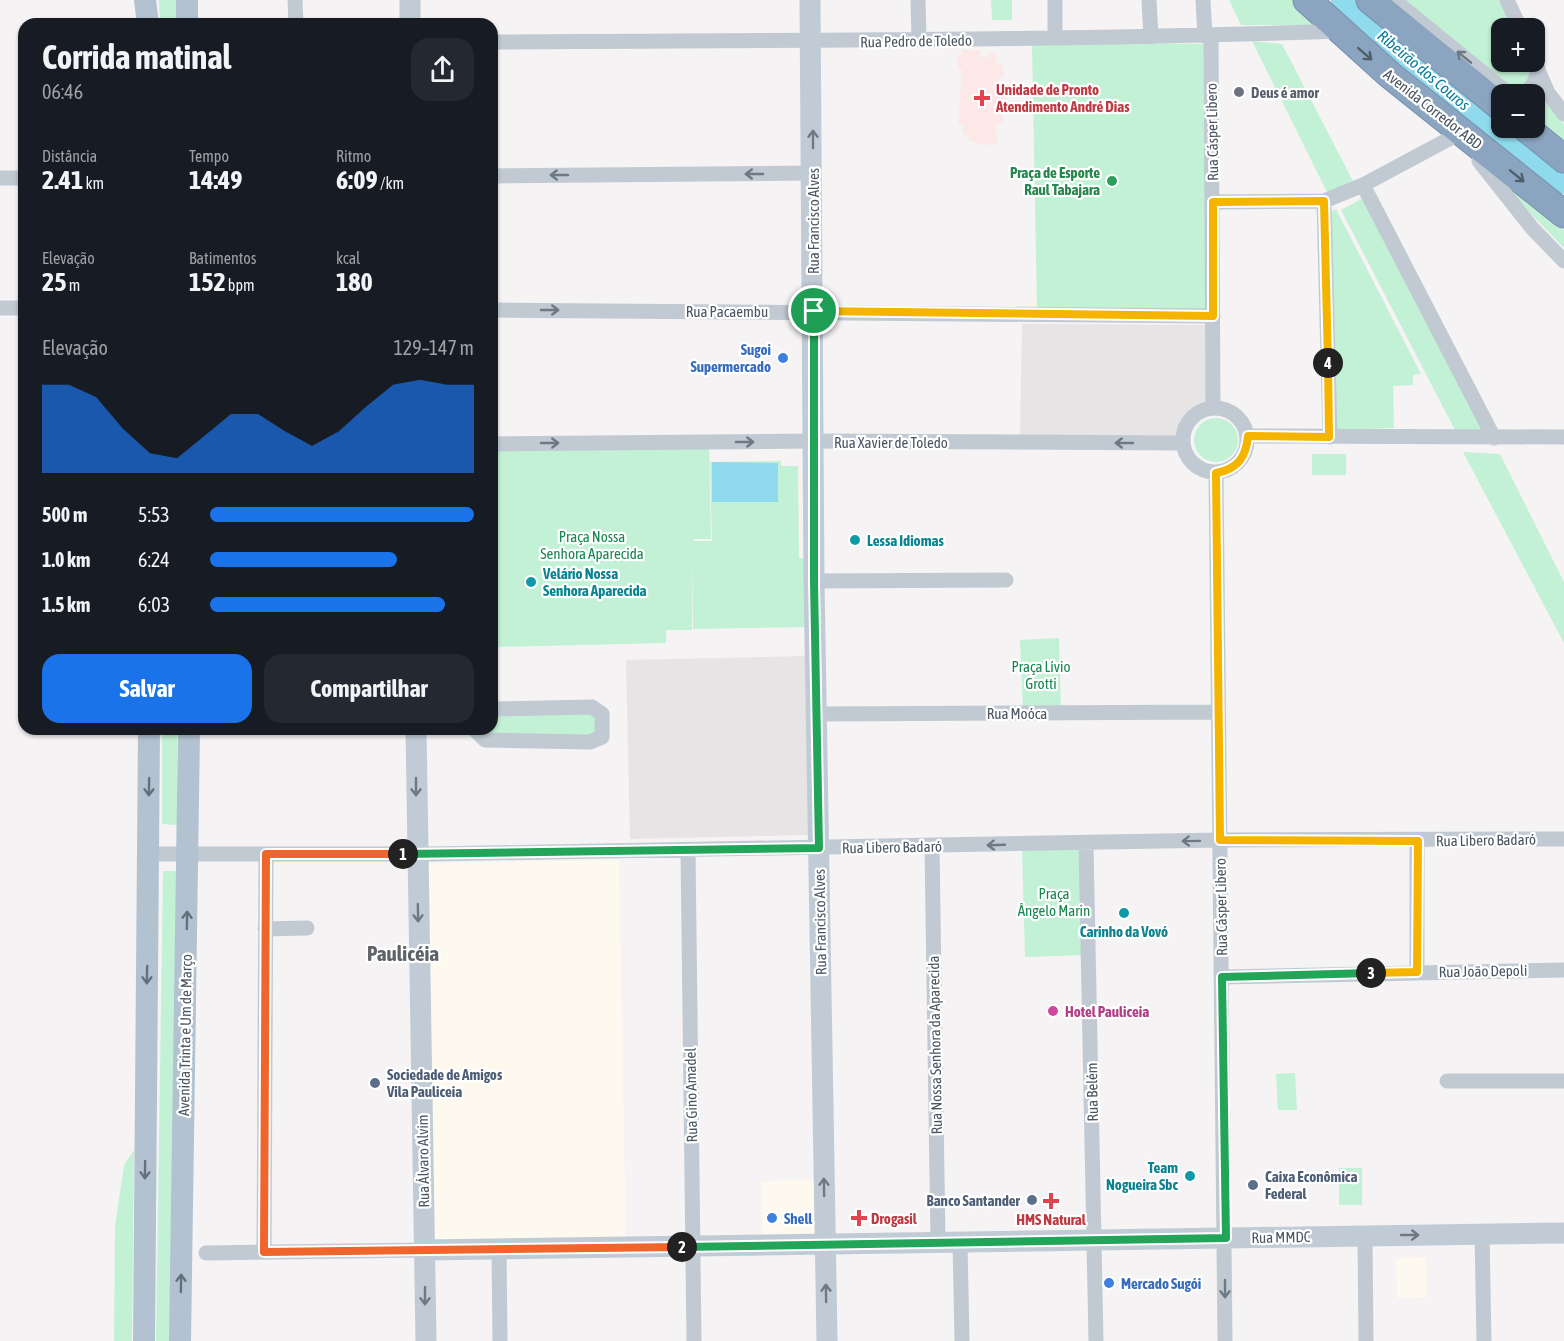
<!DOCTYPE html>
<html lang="pt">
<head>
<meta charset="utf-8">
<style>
  :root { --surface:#171b24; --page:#242831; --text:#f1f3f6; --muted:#9ea1a6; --accent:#1a73e8 }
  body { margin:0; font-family:"Asap Condensed",sans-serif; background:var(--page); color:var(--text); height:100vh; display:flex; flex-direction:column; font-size:22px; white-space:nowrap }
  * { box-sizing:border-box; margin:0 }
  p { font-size:20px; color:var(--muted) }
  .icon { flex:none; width:33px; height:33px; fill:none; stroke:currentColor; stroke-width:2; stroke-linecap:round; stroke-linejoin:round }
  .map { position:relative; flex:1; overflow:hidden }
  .panel { position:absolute; left:18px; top:18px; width:480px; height:717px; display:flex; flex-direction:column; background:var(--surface); border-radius:18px; box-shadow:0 2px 4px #0004 }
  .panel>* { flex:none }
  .tools { position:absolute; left:1491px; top:18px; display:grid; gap:12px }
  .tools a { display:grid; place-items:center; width:54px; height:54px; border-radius:12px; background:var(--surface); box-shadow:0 2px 4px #0004; font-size:30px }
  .pin { position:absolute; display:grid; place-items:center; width:51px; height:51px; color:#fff; margin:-26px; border:3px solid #fff; border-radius:50%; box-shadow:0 2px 6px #0007 }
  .km { position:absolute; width:30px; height:30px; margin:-15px; border-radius:50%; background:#222; color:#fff; font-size:16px; line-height:30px; text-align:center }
  .round { display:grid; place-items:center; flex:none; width:63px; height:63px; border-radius:18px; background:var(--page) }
  .headline { display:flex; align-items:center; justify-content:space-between; height:102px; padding:0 24px }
  h1 { font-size:33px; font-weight:700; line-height:45px }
  .metrics { display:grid; grid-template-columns:repeat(3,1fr); gap:9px; height:102px; padding:6px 24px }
  .metrics div { display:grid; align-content:center }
  .metrics b { font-size:26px; font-weight:700 }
  .metrics small { font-size:16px; font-weight:400 }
  .metrics p { font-size:16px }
  .chart { height:168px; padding:12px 24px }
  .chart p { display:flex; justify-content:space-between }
  .chart svg { width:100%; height:108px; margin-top:6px; fill:var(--accent); opacity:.7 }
  .action { display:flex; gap:12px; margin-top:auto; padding:12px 24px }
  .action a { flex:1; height:69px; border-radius:18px; background:var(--accent); color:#fff; font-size:24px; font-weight:700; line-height:69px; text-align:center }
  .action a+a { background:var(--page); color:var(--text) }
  ul { padding:0 24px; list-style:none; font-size:20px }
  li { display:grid; grid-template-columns:96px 72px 1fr; align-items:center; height:45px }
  li i { height:15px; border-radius:8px; background:var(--accent) }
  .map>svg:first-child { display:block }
</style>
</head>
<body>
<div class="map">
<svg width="1564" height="1341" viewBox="0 0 1564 1341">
  <rect width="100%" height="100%" fill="#f5f3f3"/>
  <path fill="#fdf9ef" d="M619 860 626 1241 431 1245 424 863Z
    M821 1180V1239L762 1240 761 1181Z
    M1426 1257 1427 1297 1397 1298 1396 1258Z"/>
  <path fill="#e6e4e5" d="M1022 324 1210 325 1209 404 1188 416 1180 428 1178 440 1020 437Z
    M807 656 811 835 630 839 626 660Z"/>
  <path fill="#fce8e6" d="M962 50H980V57H989L990 53H997L995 63H1003L1004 77 998 78 999 87 1005 88 1006 99H1002L1003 123H996L997 144 982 145 969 140V135H963V125L958 124 962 70 958 69V55H962Z"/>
  <path fill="#c3f1d5" d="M159 0H178V24H160Z
    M991 0H1012V20H992Z
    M1229 0H1293L1320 25H1241Z
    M1402 0H1503L1516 28H1502V62H1531L1535 69 1520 94H1514Z
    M1252 41 1282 44 1353 181 1328 194Z
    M1114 43 1206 44 1207 311 1037 310 1032 45Z
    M1536 79 1545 102 1564 124V145L1535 120 1534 94H1525Z
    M1496 178 1564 230V248Z
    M1365 197 1490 431 1456 432 1341 210Z
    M1336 209 1421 374 1413 375V385L1393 386 1394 428 1333 430 1327 214Z
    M1194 440a22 22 0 1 1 44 0a22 22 0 1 1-44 0Z
    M709 445 711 539H694V541H712L710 462 781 461V466H798L799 558 812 559 813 627 693 629V553L692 630H666V643L492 647V446Z
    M1463 452 1500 454 1564 582V643Z
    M1312 454H1346V475H1312Z
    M1059 638 1061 710 1023 711 1020 640Z
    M599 712V735L479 737V729H492V714Z
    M162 729H177V825L162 824Z
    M1083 847 1086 955 1025 957 1022 849Z
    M163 871H178L171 1341H156Z
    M1295 1073 1297 1110H1278L1276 1074Z
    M134 1150 132 1341H114L115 1227 124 1165Z
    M1339 1168H1362V1205H1339Z"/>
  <path fill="#90daee" d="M712 462 778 463V502H712Z"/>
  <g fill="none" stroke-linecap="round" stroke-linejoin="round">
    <path stroke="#90daee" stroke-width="22" d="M1342 0 1443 88 1564 183"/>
    <defs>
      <path id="highway" d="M1307 0 1390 75 1564 214
        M1370 0 1502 108
        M1526 128 1564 159"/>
    </defs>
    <use href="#highway" stroke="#7690ad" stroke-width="29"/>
    <path stroke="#c1cad2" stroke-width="15" d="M295 0 296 24
      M918 0 919 40
      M1055 0V37
      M1149 0 1151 37
      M1203 0 1205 36
      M1394 0 1509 94
      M1507 0 1520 28
      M1211 36 1213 408
      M492 42C774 40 1057 41 1339 31
      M1534 61 1548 93 1564 114
      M1525 94 1534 83 1538 69
      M1479 161 1532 228 1564 261
      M492 176 813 173
      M0 178H24
      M1363 185 1494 438
      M1324 201 1330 437
      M1213 202 1324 201 1363 185 1462 132
      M0 308H24
      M492 310 1213 316
      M1183 440a32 32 0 1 1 64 0a32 32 0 1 1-64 0Z
      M1248 436 1564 437
      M492 444 813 441 1183 443
      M1216 473 1225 1341
      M814 581 1006 580
      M817 714 1218 712
      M474 729 485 740 590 742 602 737V714L592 707 492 709
      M1086 844 1096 1341
      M932 847 938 1243
      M688 850 694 1341
      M148 854H431L1220 840 1564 839
      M265 929 307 928
      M1417 972V841
      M1222 977 1564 970
      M1447 1081H1564
      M1482 1234 1484 1341
      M1365 1235 1366 1341
      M960 1242 962 1341
      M499 1249 500 1341
      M264 1252 266 854
      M206 1253 425 1250"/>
    <path stroke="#c1cbd6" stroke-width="21" d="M410 0V24
      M810 0 814 581 827 1341
      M416 729 426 1341
      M425 1250 1564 1233"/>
    <path stroke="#b3c2d1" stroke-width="22" d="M145 0 148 24
      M187 0V24
      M144 1341 149 729
      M180 1341 189 729"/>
    <use href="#highway" stroke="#8ba5c1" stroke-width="27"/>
  </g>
  <defs><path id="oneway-shaft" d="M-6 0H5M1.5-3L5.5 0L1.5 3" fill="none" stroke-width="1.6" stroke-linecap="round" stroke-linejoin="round" transform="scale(1.5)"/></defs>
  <g stroke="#505e6b">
    <use href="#oneway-shaft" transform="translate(1365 54) rotate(41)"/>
    <use href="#oneway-shaft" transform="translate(1517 176) rotate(39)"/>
  </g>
  <g stroke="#6e7983">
    <use href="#oneway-shaft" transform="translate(1464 57) rotate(-141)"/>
    <use href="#oneway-shaft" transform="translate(754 174) rotate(180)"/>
    <use href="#oneway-shaft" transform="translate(559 175) rotate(180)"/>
    <use href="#oneway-shaft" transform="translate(550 310)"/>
    <use href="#oneway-shaft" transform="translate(745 442)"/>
    <use href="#oneway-shaft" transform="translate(550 443)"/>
    <use href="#oneway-shaft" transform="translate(1124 443) rotate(-180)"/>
    <use href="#oneway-shaft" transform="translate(1191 841) rotate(179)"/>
    <use href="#oneway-shaft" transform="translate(996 845) rotate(178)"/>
    <use href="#oneway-shaft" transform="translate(1225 1289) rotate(90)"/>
  </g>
  <g stroke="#6e7984">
    <use href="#oneway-shaft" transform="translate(813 139) rotate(-90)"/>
    <use href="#oneway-shaft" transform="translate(416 787) rotate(90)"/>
    <use href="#oneway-shaft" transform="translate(418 913) rotate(89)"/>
    <use href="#oneway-shaft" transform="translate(824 1187) rotate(-91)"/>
    <use href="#oneway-shaft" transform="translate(1410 1235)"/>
    <use href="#oneway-shaft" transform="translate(826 1293) rotate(-91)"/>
    <use href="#oneway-shaft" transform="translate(425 1296) rotate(90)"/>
  </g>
  <g stroke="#64717d">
    <use href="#oneway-shaft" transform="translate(149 787) rotate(91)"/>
    <use href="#oneway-shaft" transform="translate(187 920) rotate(-89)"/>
    <use href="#oneway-shaft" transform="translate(147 975) rotate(91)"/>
    <use href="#oneway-shaft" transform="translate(145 1170) rotate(91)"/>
    <use href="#oneway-shaft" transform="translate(181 1283) rotate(-89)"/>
  </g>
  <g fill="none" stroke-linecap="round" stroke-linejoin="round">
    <defs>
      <path id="split-1" d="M403 854 819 848 814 581V311"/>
      <path id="split-2" d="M403 854H266L264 1252 682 1247"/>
      <path id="split-3" d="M682 1247 1226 1238 1222 977 1371 973"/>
      <path id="split-4" d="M1328 363 1329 437 1248 436C1246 457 1238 469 1216 473L1220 840 1418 841 1417 972 1371 973"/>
      <path id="split-5" d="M814 311 1213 316V202L1324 201 1328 363"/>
    </defs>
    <use href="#split-1" stroke="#fff" stroke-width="12"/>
    <use href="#split-2" stroke="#fff" stroke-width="12"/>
    <use href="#split-3" stroke="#fff" stroke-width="12"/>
    <use href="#split-4" stroke="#fff" stroke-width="12"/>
    <use href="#split-5" stroke="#fff" stroke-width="12"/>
    <use href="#split-1" stroke="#22a559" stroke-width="8"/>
    <use href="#split-2" stroke="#f0652b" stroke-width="8"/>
    <use href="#split-3" stroke="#22a559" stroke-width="8"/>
    <use href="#split-4" stroke="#f5b400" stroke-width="8"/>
    <use href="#split-5" stroke="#f5b400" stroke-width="8"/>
  </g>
  <circle fill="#6b7280" stroke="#fff" stroke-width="2" cx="1239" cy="92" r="6"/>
  <g fill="#e0444e" stroke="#fff" stroke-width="2">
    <path d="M979 89h6v6h6v6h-6v6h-6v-6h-6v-6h6z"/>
    <path d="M1048 1192h6v6h6v6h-6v6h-6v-6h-6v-6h6z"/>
    <path d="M856 1209h6v6h6v6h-6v6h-6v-6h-6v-6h6z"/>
  </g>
  <circle fill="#2e9e5b" stroke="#fff" stroke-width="2" cx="1112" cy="181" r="6"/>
  <g fill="#3f7fe0" stroke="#fff" stroke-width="2">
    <circle cx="783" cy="358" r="6"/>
    <circle cx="772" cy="1218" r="6"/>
    <circle cx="1109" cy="1283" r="6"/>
  </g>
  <g fill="#0f9aa8" stroke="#fff" stroke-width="2">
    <circle cx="855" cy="540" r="6"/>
    <circle cx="531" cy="582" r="6"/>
    <circle cx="1124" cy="913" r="6"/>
    <circle cx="1190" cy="1176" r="6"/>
  </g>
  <circle fill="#d1479c" stroke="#fff" stroke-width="2" cx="1053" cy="1011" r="6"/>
  <g fill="#5c6f8a" stroke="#fff" stroke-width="2">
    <circle cx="375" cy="1083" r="6"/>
    <circle cx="1253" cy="1185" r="6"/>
    <circle cx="1032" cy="1200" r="6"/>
  </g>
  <g text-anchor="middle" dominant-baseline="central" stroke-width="4.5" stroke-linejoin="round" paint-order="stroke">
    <g font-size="15" fill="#4a5661" stroke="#fff">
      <text transform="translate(916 41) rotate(-1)">Rua Pedro de Toledo</text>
      <text transform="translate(1433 109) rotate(38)">Avenida Corredor ABD</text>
      <text transform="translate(1212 132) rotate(-91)">Rua Cásper Libero</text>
      <text transform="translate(813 221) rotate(-90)">Rua Francisco Alves</text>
      <text x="727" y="311">Rua Pacaembu</text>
      <text x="891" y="442">Rua Xavier de Toledo</text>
      <text x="1017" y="713">Rua Moóca</text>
      <text transform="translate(1486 840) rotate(-1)">Rua Libero Badaró</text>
      <text transform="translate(892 847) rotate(-1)">Rua Libero Badaró</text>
      <text transform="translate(1221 907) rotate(-91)">Rua Cásper Libero</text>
      <text transform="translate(820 922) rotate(-91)">Rua Francisco Alves</text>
      <text transform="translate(1483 971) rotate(-1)">Rua João Depoli</text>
      <text transform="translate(185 1035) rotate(-89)">Avenida Trinta e Um de Março</text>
      <text transform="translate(935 1045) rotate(-91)">Rua Nossa Senhora da Aparecida</text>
      <text transform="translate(1092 1092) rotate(-91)">Rua Belém</text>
      <text transform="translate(691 1095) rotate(-91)">Rua Gino Amadel</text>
      <text transform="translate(423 1161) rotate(-91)">Rua Álvaro Alvim</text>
      <text transform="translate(1281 1237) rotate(-1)">Rua MMDC</text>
    </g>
    <g font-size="15" font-weight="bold" fill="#be3a42" stroke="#fff" text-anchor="start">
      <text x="996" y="89">Unidade de Pronto<tspan x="996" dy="17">Atendimento André Dias</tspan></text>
      <text x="871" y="1218">Drogasil</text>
      <text x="1051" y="1219" text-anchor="middle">HMS Natural</text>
    </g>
    <g font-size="15" font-weight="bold" fill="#5b616d" stroke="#fff" text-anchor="start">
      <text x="1251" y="92">Deus é amor</text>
    </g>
    <g font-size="15" font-weight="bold" fill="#27864d" stroke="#fff" text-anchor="end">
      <text x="1100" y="172">Praça de Esporte<tspan x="1100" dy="17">Raul Tabajara</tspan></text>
    </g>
    <g font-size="15" font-weight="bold" fill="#366cbe" stroke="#fff" text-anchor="start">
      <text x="771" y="349" text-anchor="end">Sugoi<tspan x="771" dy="17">Supermercado</tspan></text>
      <text x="784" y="1218">Shell</text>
      <text x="1121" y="1283">Mercado Sugói</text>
    </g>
    <g font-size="15" fill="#17864f" stroke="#fff">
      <text x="592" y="536">Praça Nossa<tspan x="592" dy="17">Senhora Aparecida</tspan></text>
      <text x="1041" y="666">Praça Lívio<tspan x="1041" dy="17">Grotti</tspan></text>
      <text x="1054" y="893">Praça<tspan x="1054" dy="17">Ângelo Marin</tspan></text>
    </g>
    <g font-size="15" font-weight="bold" fill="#0d838f" stroke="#fff" text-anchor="start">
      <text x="867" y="540">Lessa Idiomas</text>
      <text x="543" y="573">Velário Nossa<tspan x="543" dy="17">Senhora Aparecida</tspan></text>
      <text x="1124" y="931" text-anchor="middle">Carinho da Vovó</text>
      <text x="1178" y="1167" text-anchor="end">Team<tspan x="1178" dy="17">Nogueira Sbc</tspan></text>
    </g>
    <g font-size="15" font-weight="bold" fill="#b23c85" stroke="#fff" text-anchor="start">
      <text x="1065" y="1011">Hotel Pauliceia</text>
    </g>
    <g font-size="15" font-weight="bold" fill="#4e5e75" stroke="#fff" text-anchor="start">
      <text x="387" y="1074">Sociedade de Amigos<tspan x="387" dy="17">Vila Pauliceia</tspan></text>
      <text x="1265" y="1176">Caixa Econômica<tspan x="1265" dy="17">Federal</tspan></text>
      <text x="1020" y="1200" text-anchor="end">Banco Santander</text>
    </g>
    <g font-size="16" font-style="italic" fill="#0c7c9b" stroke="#fff">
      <text transform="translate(1424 70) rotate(40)">Ribeirão dos Couros</text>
    </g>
    <g font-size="21" font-weight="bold" fill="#5f6368" stroke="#fff">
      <text x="403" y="953">Paulicéia</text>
    </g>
  </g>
</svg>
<div class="tools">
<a>+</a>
<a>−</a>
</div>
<div class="pin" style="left:814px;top:311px;background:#1e9e55"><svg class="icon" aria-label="arrive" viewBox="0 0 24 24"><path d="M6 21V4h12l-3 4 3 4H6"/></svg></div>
<b class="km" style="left:403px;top:854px">1</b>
<b class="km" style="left:682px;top:1247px">2</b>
<b class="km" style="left:1371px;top:973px">3</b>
<b class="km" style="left:1328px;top:363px">4</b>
<section class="panel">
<div class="headline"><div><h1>Corrida matinal</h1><p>06:46</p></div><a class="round"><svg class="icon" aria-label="share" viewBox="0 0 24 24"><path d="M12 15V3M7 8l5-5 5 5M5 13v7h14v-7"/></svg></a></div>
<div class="metrics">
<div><p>Distância</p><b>2.41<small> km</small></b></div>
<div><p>Tempo</p><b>14:49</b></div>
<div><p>Ritmo</p><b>6:09<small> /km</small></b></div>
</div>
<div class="metrics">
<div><p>Elevação</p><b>25<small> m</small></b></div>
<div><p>Batimentos</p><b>152<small> bpm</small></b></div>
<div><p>kcal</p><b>180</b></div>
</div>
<div class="chart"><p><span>Elevação</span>129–147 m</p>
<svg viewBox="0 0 160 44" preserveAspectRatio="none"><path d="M0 44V8L10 8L20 13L30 26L40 36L50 38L60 29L70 20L80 20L90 27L100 33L110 27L120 17L130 8L140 6L150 8L160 8V44z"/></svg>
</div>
<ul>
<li><b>500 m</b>5:53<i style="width:100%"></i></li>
<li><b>1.0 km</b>6:24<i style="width:71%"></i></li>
<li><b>1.5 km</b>6:03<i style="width:89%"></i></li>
</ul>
<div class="action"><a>Salvar</a><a>Compartilhar</a></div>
</section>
</div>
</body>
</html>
